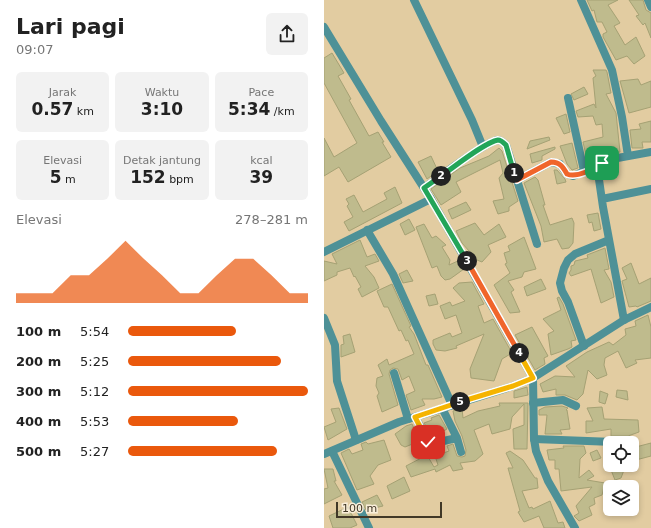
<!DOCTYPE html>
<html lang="id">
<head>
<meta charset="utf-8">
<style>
  :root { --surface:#fff; --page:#f2f2f2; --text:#222; --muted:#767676; --accent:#ea580c }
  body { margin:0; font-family:"DejaVu Sans",sans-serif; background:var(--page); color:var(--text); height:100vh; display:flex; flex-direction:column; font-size:15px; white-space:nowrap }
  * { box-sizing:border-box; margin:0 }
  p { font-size:13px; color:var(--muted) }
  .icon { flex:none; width:22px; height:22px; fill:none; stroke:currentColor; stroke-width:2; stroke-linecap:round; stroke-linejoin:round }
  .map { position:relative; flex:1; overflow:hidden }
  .details { display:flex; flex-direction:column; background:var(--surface); width:324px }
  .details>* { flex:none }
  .tools { position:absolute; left:279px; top:436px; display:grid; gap:8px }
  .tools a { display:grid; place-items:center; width:36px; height:36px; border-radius:6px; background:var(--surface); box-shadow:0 2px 6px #0003; font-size:20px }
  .scale { position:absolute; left:12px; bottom:10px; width:106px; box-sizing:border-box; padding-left:4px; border:2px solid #413827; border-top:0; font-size:11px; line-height:14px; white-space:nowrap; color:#413827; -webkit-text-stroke:3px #f9eed9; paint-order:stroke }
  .pin { position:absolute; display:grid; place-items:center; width:34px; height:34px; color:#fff; margin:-17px; border-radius:8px; box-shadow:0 2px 6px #0006 }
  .km { position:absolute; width:20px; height:20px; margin:-10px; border-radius:50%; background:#222; color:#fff; font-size:11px; line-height:20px; text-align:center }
  .round { display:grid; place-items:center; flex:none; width:42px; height:42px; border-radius:6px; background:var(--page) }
  .headline { display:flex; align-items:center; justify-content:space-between; height:68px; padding:0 16px }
  h1 { font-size:22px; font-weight:700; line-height:30px }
  .metrics { display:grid; grid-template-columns:repeat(3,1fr); gap:6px; height:68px; padding:4px 16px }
  .metrics div { display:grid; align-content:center; border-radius:6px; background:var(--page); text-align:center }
  .metrics b { font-size:17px; font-weight:700 }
  .metrics small { font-size:11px; font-weight:400 }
  .metrics p { font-size:11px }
  .chart { height:112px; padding:8px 16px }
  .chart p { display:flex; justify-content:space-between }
  .chart svg { width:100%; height:72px; margin-top:4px; fill:var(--accent); opacity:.7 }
  ul { padding:0 16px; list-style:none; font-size:13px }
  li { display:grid; grid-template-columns:64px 48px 1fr; align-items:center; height:30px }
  li i { height:10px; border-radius:5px; background:var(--accent) }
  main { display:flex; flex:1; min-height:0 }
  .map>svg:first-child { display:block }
</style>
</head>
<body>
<main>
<section class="details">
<div class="headline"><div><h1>Lari pagi</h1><p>09:07</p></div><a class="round"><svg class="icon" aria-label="share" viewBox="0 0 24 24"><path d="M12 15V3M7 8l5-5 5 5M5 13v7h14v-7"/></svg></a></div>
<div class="metrics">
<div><p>Jarak</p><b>0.57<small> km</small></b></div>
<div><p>Waktu</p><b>3:10</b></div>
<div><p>Pace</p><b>5:34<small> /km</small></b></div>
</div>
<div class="metrics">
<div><p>Elevasi</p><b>5<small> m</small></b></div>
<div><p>Detak jantung</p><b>152<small> bpm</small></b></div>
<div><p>kcal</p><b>39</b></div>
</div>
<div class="chart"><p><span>Elevasi</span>278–281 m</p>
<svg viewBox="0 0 160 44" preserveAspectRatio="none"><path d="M0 44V38L10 38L20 38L30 27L40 27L50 17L60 6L70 17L80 27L90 38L100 38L110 27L120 17L130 17L140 27L150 38L160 38V44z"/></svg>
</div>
<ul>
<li><b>100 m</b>5:54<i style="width:60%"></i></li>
<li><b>200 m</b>5:25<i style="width:85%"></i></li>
<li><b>300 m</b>5:12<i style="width:100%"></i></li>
<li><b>400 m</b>5:53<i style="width:61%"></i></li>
<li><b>500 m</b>5:27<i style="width:83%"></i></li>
</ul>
</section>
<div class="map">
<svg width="327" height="528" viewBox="0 0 327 528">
  <rect width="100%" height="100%" fill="#e2cca1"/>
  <path fill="#bfbb8d" stroke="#a5a174" d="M263 0H294L284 5 296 23 290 26 301 45 312 37 321 56 310 64 303 56 292 60 279 37V34L283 32 278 22H273L270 10 268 11Z
    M305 0H319L322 10 327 13V38L321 23 319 25 312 16 315 15Z
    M8 53 20 73 14 76 27 99 25 100 45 136 54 132 60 142H58L67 157 24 182 15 167 0 176V138L10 157 33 143 0 83V58Z
    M269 70H282L283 72 287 93 282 94 292 113 296 152 286 154 264 164 259 142 279 137 278 124 272 125 269 116 254 117 252 111 270 104 272 108 269 78 272 76Z
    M314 79 317 85 327 81V107L305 113 296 81Z
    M260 87 264 94 250 100 247 94Z
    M242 114 246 132 240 134 232 118Z
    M327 121V142H318L319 148H308L306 130 317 129 315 124Z
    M225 137 226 140 203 149 206 141Z
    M248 143 254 168 248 170 243 164 236 146Z
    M231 147V149L218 156V160L208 163 206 154Z
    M175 148 178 151 194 201 185 207V211L174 214 169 201 180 199 175 178 179 173 176 160 132 182 137 192 117 205 107 189 136 168 165 156Z
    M107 156 114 171 103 179 94 162Z
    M230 170H233L241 179 242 182 233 184Z
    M211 177 214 180 221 205H219L226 225 248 218 250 223 249 243 245 248 238 249 233 239 220 242 217 226 200 183Z
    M71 187 78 203 25 231 20 222 29 217 23 206 25 204 22 199 30 195 39 212 63 199 60 193Z
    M142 202 147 210 128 219 124 210Z
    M274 213 277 229 270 231 268 222 265 223 263 215Z
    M85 219 91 230 81 235 76 224Z
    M151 223 160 235 175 224 182 237 164 245 167 252 158 262 153 260 138 243 132 231Z
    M100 224 108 238 112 236 122 245 118 247 126 260 125 265 136 260 140 269 126 279 121 280 117 276 113 266 108 268 92 227Z
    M200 237 212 269 200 272 198 277 184 281 190 290 187 292 196 312 186 313 170 285 186 273 181 264 183 263 180 253 186 251 184 246Z
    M36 240 43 257 51 254 55 261 41 266 50 277 55 288 38 297 34 289 37 287 31 276 30 277 26 268 13 272V275L0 281V261L13 264 8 254Z
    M281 248 285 269 280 270 287 282 290 297 277 303 267 269 247 276 245 273 247 270V266L250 265 251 261 264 258 263 255Z
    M307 263 315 284 327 278V301L313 307 312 306 305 307 298 281 303 279 298 268Z
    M83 270 89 281 79 283 75 274Z
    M217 279 222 289 203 296 200 287Z
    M148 282 160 304 154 306 160 323 169 319 188 353 178 359 170 381 147 378 146 369 160 334 132 346 133 348 121 351 112 350 109 344V340L126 333 128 337 138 333 132 315 121 319 116 306 126 302 128 306 141 301 129 288 135 283Z
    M68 284 87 326 85 327 90 334 102 365H104L118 397 110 399H98L101 405 87 410 82 395 91 391 85 376 78 380 74 369 69 368 66 370 65 374 74 405 58 412 53 396 55 393 52 386 53 378 59 376 54 365 63 359 65 365 90 354 84 340 82 341 77 330 75 331 64 307H60L53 291Z
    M111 294 114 304 105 306 102 296Z
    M235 297 239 304 252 340 247 341 248 347 244 349 227 355 224 334 230 331 219 319 237 310 233 298Z
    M324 315 327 327V358L311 360 313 363 302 368 294 351 281 358 280 365 283 375 273 379 264 370 259 394 253 400 241 395H232V389L219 392 216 384 231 376 251 377 242 366 263 352 285 342 289 345 302 335 301 329 312 326 311 321Z
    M208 327 224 356 220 358 221 364 211 370 191 335Z
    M26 334 31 352 17 357V345L20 344 19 336Z
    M203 387 204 395 190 398V391Z
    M293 390 303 391 304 400 292 397Z
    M276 391 284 394 281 404 275 402Z
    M175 403H204L203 449H190L189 429 200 425V404L188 417 186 429 168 434 165 424 150 430 159 454 151 461 136 463 139 469 129 471 126 465 112 472 111 469 87 477 82 466 103 455 110 467 114 465 111 456 125 451 123 446 129 444 133 456 138 457 141 456 142 450 138 436 131 421 129 411 138 408 139 418 154 411 176 406Z
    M238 406 244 408 242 410H243L246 429 236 430 238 434H221L223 415H215V410L221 407Z
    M278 407 280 419 314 420 315 432 304 436H287V429L262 433V421H269L263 408Z
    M15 408 23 429 4 440 0 427 12 422 7 409Z
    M115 415 123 429 114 434 110 428 105 431 100 423 108 420 107 418Z
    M88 424 96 441 81 447 77 445 71 434 82 426Z
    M60 440 67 460 54 465 46 476 50 484 33 490 17 453 25 449 28 454 39 450 37 444 42 442 44 444Z
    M327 443V456L308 461V448Z
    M239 446H260L262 453 256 459 255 478 265 470 270 476 263 480 281 483 278 495 270 498 271 504 265 507 268 515 255 521 250 516 255 513 252 506 268 487 237 491 235 469H231V460H225L223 450 240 448Z
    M273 450 277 458 269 461 266 453Z
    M186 451 199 460 211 478H213L214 488 198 491 205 508 208 507 209 509 226 501 234 523 239 522 241 528H220L215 516 200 522 194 512 196 511 184 468H189L182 453Z
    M285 465H298L300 470 297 478 291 480Z
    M0 469H9L12 481H10L18 495 0 504V489L4 488Z
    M80 477 86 491 68 499 63 486Z
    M53 495 59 506 42 510 38 502Z
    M24 507 33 525 26 528H9L5 516Z"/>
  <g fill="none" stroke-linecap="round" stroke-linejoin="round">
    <path stroke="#4e9197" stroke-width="8" d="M90 0 148 120 159 147
      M257 0 288 70 298 117 304 156
      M324 0 327 7
      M244 98 260 171
      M193 180 227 162 236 164 243 174 249 176 273 166
      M100 188C113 179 162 141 174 140 177 140 180 143 182 145L213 244
      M278 199 327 189
      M43 230 69 274 128 405
      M0 252 107 199
      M0 318 11 345 13 381 32 440
      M300 320 279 207 273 166 288 159 327 152
      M260 346 244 302 238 291 236 283 240 268 244 260 251 254 285 240
      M70 373 84 419
      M209 403 239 400 252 406
      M118 408 133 438 137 452
      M91 417 106 444 133 438
      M210 439 290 442
      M8 451 45 528"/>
    <path stroke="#4e9197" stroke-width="8" d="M0 27 57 121 107 199 209 378 210 439 212 451 224 481 251 528
      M0 454 75 422 189 386 209 378 300 320 327 307"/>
  </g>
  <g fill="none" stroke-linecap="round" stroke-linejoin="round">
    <defs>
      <path id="split-1" d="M190 173 193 180 227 162C236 162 239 167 243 174 253 178 270 169 278 163"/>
      <path id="split-2" d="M117 176C129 168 161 142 174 140 177 140 180 143 182 145L190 173"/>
      <path id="split-3" d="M117 176 100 188 143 261"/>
      <path id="split-4" d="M143 261 195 353"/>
      <path id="split-5" d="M136 402 189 386 209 378 195 353"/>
      <path id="split-6" d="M104 442 91 417 136 402"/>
    </defs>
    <use href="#split-1" stroke="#fff" stroke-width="8"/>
    <use href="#split-2" stroke="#fff" stroke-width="8"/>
    <use href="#split-3" stroke="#fff" stroke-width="8"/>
    <use href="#split-4" stroke="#fff" stroke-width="8"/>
    <use href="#split-5" stroke="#fff" stroke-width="8"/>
    <use href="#split-6" stroke="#fff" stroke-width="8"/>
    <use href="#split-1" stroke="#f0652b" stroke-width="5"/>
    <use href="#split-2" stroke="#22a559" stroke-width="5"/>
    <use href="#split-3" stroke="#22a559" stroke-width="5"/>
    <use href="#split-4" stroke="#f0652b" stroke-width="5"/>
    <use href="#split-5" stroke="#f5b400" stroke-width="5"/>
    <use href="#split-6" stroke="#f5b400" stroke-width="5"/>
  </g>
</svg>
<div class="tools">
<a><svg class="icon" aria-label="locate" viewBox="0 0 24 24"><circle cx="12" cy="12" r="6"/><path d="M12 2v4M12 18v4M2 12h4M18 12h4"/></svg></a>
<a><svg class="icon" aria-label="layers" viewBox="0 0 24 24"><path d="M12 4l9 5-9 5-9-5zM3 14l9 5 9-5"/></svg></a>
</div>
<div class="scale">100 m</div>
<div class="pin" style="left:278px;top:163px;background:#1e9e55"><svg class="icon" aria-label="arrive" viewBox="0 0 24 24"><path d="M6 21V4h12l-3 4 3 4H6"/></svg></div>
<div class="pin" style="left:104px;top:442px;background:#d93025"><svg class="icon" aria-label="check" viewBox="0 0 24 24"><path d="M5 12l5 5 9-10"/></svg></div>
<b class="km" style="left:190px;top:173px">1</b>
<b class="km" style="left:117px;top:176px">2</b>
<b class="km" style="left:143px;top:261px">3</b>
<b class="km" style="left:195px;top:353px">4</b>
<b class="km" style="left:136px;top:402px">5</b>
</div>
</main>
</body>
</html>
